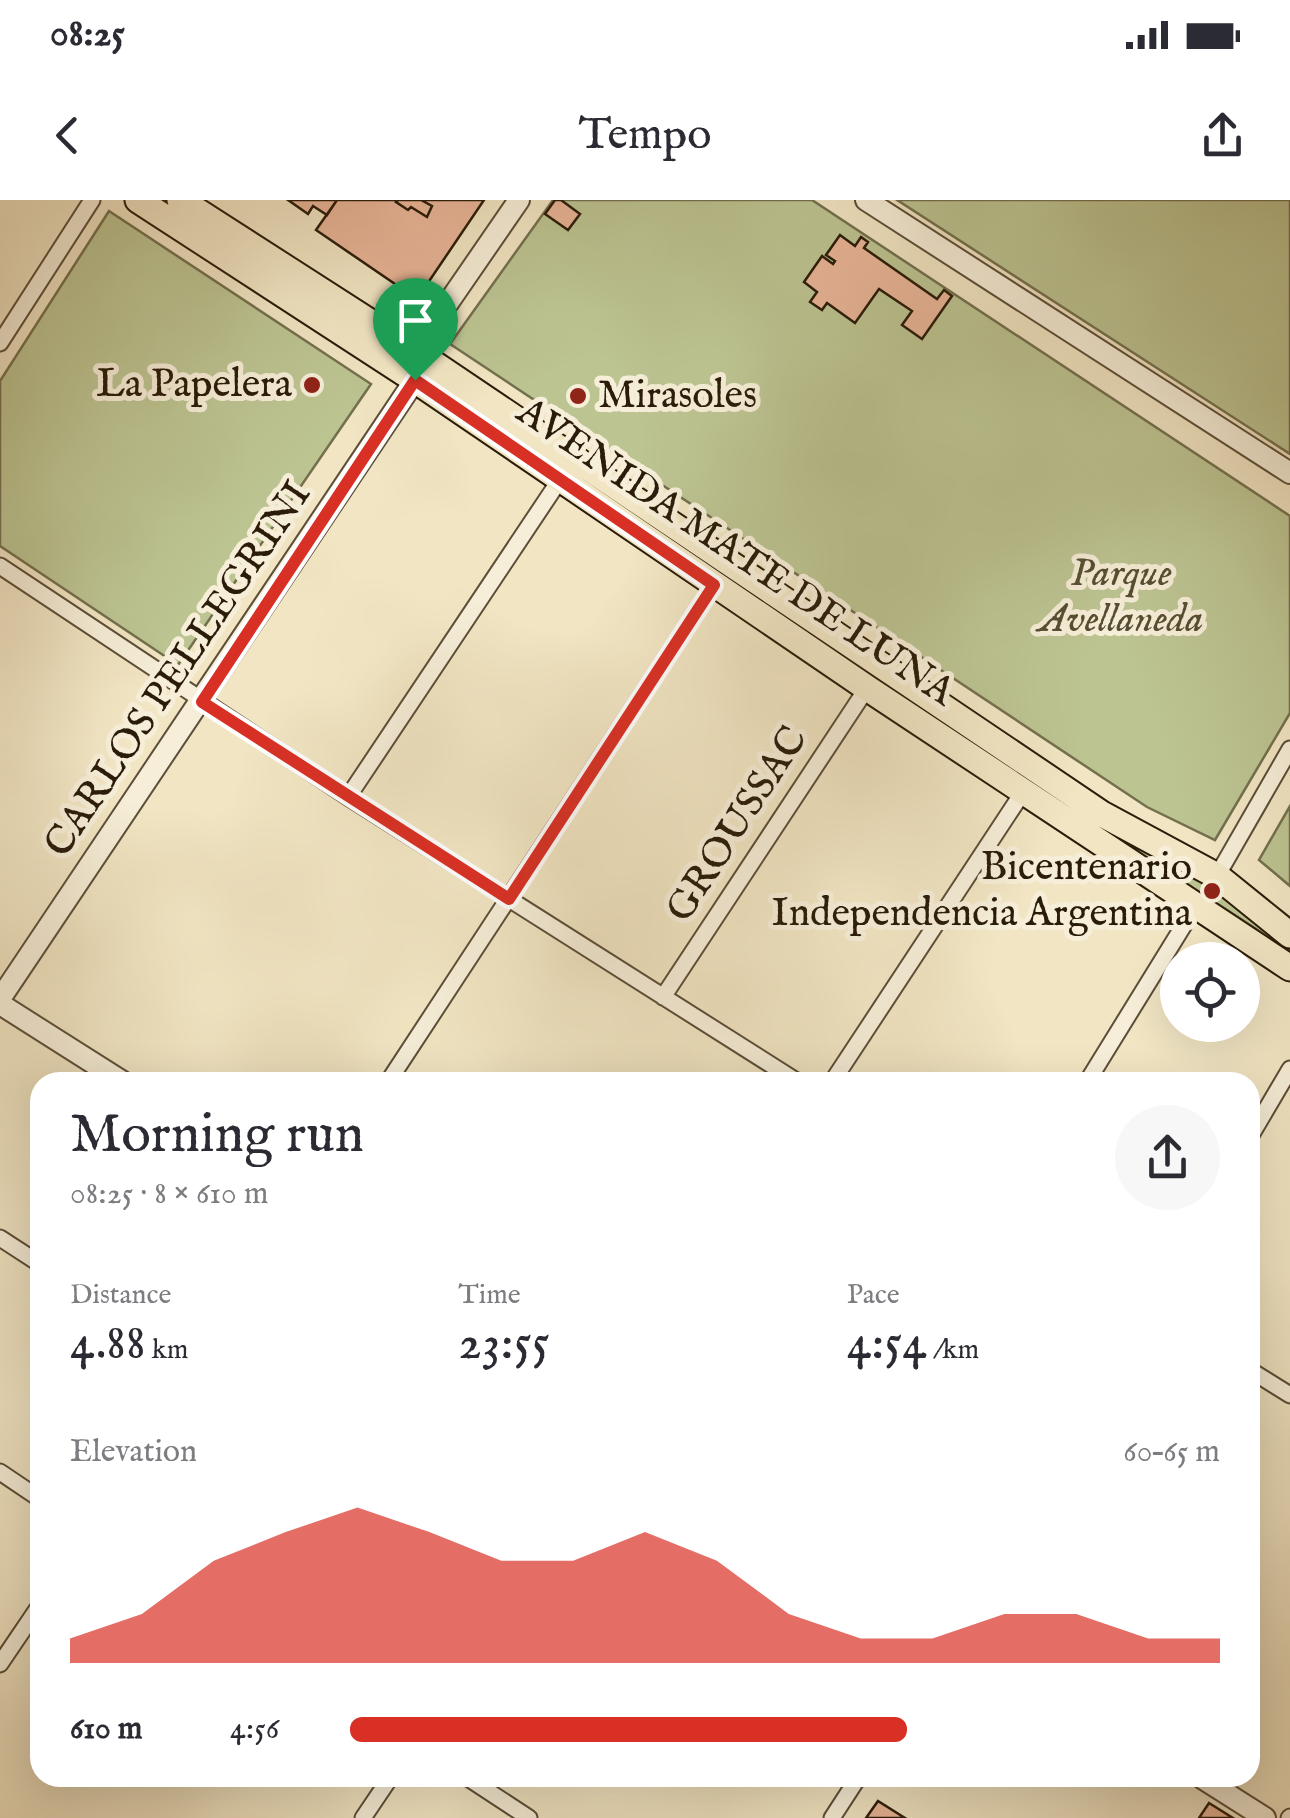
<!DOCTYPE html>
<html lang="en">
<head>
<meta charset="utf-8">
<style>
  :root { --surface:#fff; --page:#f7f7f7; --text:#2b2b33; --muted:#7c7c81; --accent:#d93025 }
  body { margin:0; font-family:"IM FELL English",serif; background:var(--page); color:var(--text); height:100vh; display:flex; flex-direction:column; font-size:38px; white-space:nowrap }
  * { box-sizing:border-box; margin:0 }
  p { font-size:32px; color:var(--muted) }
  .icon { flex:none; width:55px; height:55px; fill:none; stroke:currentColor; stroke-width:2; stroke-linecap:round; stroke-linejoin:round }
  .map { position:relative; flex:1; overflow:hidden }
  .panel { position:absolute; left:30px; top:872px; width:1230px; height:715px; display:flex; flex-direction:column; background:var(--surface); border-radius:30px; box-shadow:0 10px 40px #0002 }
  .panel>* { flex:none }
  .fabs { position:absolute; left:1160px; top:742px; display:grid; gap:20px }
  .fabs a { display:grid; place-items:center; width:100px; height:100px; border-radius:50%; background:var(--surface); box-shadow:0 10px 40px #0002; font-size:50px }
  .pin { position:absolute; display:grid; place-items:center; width:85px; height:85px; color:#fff; margin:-102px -42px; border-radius:50% 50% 50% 0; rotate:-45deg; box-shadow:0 0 10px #0007 }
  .pin .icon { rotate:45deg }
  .round { display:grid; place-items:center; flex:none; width:105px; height:105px; border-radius:52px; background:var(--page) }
  .headline { display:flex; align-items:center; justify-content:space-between; height:170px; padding:0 40px }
  h1 { font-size:55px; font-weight:600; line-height:75px }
  .metrics { display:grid; grid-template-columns:repeat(3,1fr); gap:15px; height:170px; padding:10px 40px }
  .metrics div { display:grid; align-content:center }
  .metrics b { font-size:50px; font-weight:600 }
  .metrics small { font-size:28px; font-weight:400 }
  .metrics p { font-size:28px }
  .chart { height:280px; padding:20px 40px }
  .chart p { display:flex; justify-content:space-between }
  .chart svg { width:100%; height:180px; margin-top:10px; fill:var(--accent); opacity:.7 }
  ul { padding:0 40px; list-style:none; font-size:32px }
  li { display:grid; grid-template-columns:160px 120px 1fr; align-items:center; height:75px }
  li i { height:25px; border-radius:12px; background:var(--accent) }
  .status { display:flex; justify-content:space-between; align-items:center; height:70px; padding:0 50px; background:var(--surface); direction:ltr }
  .status svg { height:28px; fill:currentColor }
  header { display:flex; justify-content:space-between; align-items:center; height:130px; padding:0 40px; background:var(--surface); font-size:45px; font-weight:600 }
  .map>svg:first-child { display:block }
</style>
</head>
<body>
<div class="status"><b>08:25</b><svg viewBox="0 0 49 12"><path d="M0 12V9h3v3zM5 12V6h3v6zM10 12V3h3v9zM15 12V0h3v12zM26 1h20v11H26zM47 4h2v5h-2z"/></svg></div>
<header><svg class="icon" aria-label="back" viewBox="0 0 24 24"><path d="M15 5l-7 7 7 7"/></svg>Tempo<svg class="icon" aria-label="share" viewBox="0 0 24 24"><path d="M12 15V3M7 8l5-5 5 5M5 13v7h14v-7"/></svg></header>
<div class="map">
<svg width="1290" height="1618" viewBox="0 0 1290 1618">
  <rect width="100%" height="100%" fill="#f1e5c3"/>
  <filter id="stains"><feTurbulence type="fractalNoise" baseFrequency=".002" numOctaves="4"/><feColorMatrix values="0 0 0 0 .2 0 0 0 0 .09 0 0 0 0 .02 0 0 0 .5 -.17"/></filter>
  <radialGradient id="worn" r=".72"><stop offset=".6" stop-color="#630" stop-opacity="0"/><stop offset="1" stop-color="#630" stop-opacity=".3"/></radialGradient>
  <path fill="#bcc492" stroke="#73704e" stroke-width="2.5" d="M553 0H812L1290 316V513L1215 640 1147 607 450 144Z
    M897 0H1290V254Z
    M109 11 371 184 178 465 0 346V181Z
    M1290 606V686L1259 660Z
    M1096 625 1216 688 1290 747V751Z"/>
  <path fill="#e8b598" stroke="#2a1c09" stroke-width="2.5" d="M288 0H337L327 15 313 6 308 14Z
    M337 0H484L417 99 316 30Z
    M398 0H421L432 6 427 17 411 7 408 10 396 2Z
    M555 0H561L580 14 568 30 545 14Z
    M840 35 855 46 861 37 868 42 864 48 937 99 944 90 952 96 922 139 902 125 912 111 879 89 855 123 827 103 822 110 810 102 817 92 804 82 822 56 833 64 835 61 826 55Z
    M878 1601 905 1618H866Z
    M1209 1603 1233 1618H1199Z"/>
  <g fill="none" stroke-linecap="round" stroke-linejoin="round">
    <defs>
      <path id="minor" d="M0 143 92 0
        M0 366 348 597 798 882
        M348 597 559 281
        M1217 676 1290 549
        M663 797 867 488
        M388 882 714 385
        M832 882 1023 592
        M1087 882 1195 707
        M1250 937 1290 869
        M0 1038 40 1064
        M1250 1170 1290 1195
        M0 1272 40 1299
        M0 1464 40 1405
        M468 1578 529 1618
        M363 1618 390 1578
        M832 1618 858 1578
        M1289 1618 1290 1617"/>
      <path id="tertiary" d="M866 0 1290 273
        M0 799 415 180V151L519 0
        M0 804 123 882
        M1202 1578 1265 1618"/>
      <path id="primary" d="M138 0 415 180 867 488 1290 768
        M180 0 415 151 1102 614 1217 676 1290 735"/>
    </defs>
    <use href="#minor" stroke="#5c4e38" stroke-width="19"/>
    <use href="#tertiary" stroke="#5c4e38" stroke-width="24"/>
    <use href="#primary" stroke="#2a1c09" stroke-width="29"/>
    <use href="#minor" stroke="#f6eed8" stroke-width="15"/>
    <use href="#tertiary" stroke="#f6eed8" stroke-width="20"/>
    <use href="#primary" stroke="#f1e5c3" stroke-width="25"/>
  </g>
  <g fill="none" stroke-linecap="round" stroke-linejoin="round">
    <defs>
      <path id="route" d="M415 180 714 385 509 699 202 502Z"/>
    </defs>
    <use href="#route" stroke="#fff" stroke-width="20"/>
    <use href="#route" stroke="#d93025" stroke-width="12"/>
  </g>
  <g fill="#8f2418" stroke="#f6eed8" stroke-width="4">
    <circle cx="312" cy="185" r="10"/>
    <circle cx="578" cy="196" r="10"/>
    <circle cx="1212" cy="691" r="10"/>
  </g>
  <g text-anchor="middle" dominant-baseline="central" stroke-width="10" stroke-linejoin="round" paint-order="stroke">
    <g font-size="40" fill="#2a1c09" stroke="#f6eed8" text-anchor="end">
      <text x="292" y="185">La Papelera</text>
      <text x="598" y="196" text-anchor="start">Mirasoles</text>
      <text x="1192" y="668">Bicentenario<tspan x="1192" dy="46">Independencia Argentina</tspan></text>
    </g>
    <g font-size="40" fill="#2a1c09" stroke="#f6eed8">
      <text transform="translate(735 353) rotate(34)">AVENIDA MATE DE LUNA</text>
      <text transform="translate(179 470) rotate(-56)">CARLOS PELLEGRINI</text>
      <text transform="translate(738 625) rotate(-57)">GROUSSAC</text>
    </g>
    <g font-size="40" font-style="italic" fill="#564e32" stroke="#f6eed8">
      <text x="1121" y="374">Parque<tspan x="1121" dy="46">Avellaneda</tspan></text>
    </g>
  </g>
  <rect width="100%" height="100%" filter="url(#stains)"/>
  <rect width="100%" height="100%" fill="url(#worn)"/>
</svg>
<div class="fabs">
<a><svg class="icon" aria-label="locate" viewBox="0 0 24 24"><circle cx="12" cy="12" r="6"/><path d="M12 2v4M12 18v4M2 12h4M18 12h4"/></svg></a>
</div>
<div class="pin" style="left:415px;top:180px;background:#1e9e55"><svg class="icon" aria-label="arrive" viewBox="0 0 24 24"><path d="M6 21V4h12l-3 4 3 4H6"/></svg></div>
<section class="panel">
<div class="headline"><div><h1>Morning run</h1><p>08:25 · 8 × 610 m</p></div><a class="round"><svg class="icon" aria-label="share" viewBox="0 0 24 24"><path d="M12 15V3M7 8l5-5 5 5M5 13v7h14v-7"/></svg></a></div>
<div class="metrics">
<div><p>Distance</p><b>4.88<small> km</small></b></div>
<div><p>Time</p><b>23:55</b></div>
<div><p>Pace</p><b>4:54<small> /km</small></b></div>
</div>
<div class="chart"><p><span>Elevation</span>60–65 m</p>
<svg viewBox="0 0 160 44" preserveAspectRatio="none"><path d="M0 44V38L10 32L20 19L30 12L40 6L50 12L60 19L70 19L80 12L90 19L100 32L110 38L120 38L130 32L140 32L150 38L160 38V44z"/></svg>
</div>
<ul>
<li><b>610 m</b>4:56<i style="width:64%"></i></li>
</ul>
</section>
</div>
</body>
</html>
